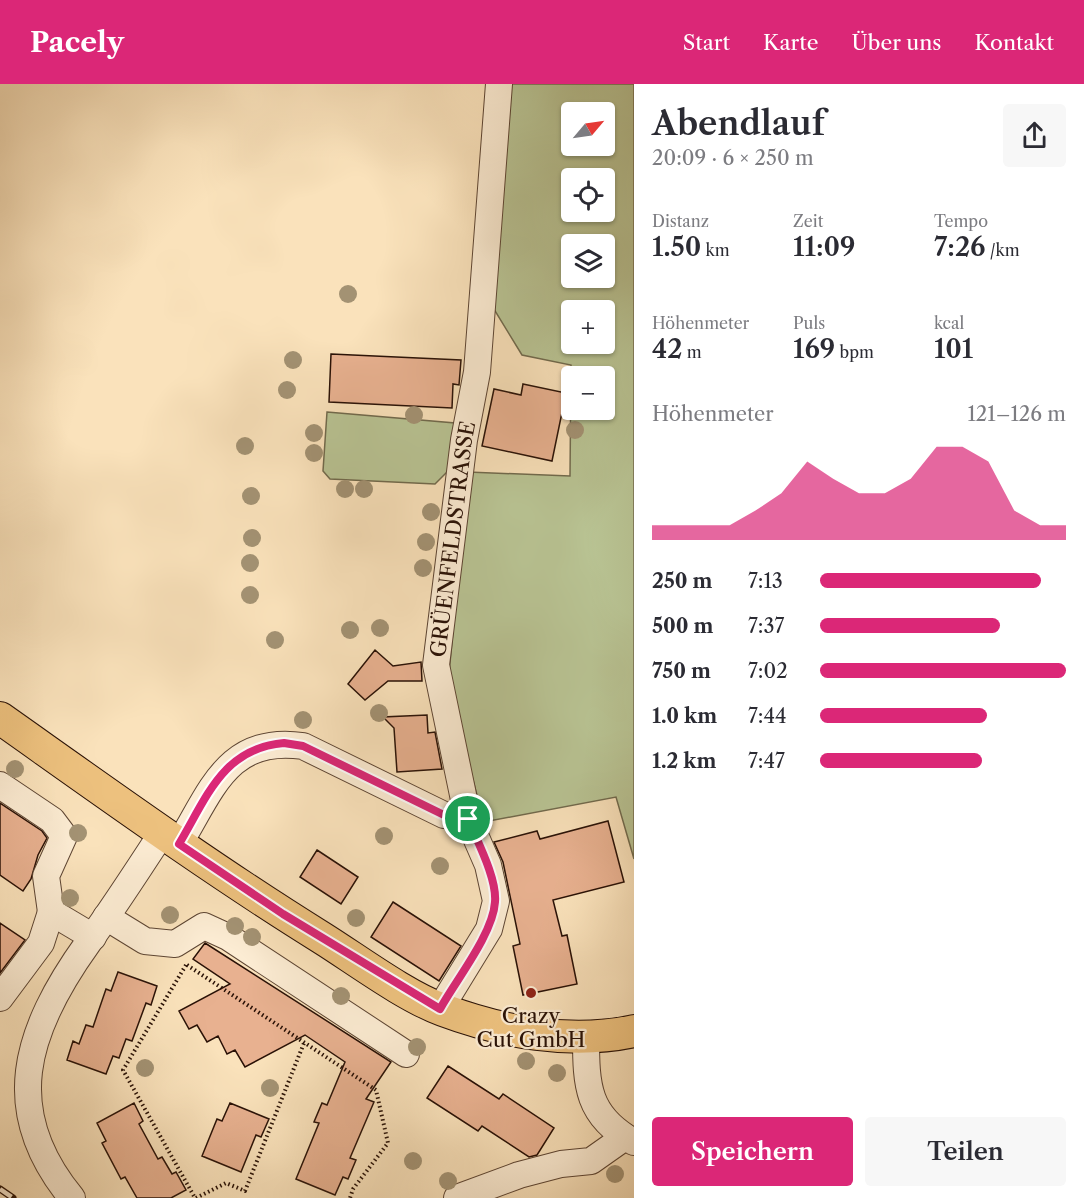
<!DOCTYPE html>
<html lang="de">
<head>
<meta charset="utf-8">
<style>
  :root { --surface:#fff; --page:#f7f7f7; --text:#2b2b33; --muted:#7c7c81; --accent:#db2777 }
  body { margin:0; font-family:"Libre Caslon Text",serif; background:var(--page); color:var(--text); height:100vh; display:flex; flex-direction:column; font-size:22px; white-space:nowrap }
  * { box-sizing:border-box; margin:0 }
  p { font-size:20px; color:var(--muted) }
  .icon { flex:none; width:33px; height:33px; fill:none; stroke:currentColor; stroke-width:2; stroke-linecap:round; stroke-linejoin:round }
  .map { position:relative; flex:1; overflow:hidden }
  .side { display:flex; flex-direction:column; background:var(--surface); width:450px }
  .side>* { flex:none }
  .needle { width:39px; rotate:61deg }
  .controls { position:absolute; left:561px; top:18px; display:grid; gap:12px }
  .controls a { display:grid; place-items:center; width:54px; height:54px; border-radius:6px; background:var(--surface); box-shadow:0 2px 4px #0004; font-size:30px }
  .pin { position:absolute; display:grid; place-items:center; width:51px; height:51px; color:#fff; margin:-26px; border:3px solid #fff; border-radius:50%; box-shadow:0 2px 6px #0007 }
  .round { display:grid; place-items:center; flex:none; width:63px; height:63px; border-radius:6px; background:var(--page) }
  .head { display:flex; align-items:center; justify-content:space-between; height:102px; padding:0 18px }
  h1 { font-size:33px; font-weight:600; line-height:45px }
  .figures { display:grid; grid-template-columns:repeat(3,1fr); gap:9px; height:102px; padding:6px 18px }
  .figures div { display:grid; align-content:center }
  .figures b { font-size:26px; font-weight:600 }
  .figures small { font-size:16px; font-weight:400 }
  .figures p { font-size:16px }
  .chart { height:168px; padding:12px 18px }
  .chart p { display:flex; justify-content:space-between }
  .chart svg { width:100%; height:108px; margin-top:6px; fill:var(--accent); opacity:.7 }
  .cta { display:flex; gap:12px; margin-top:auto; padding:12px 18px }
  .cta a { flex:1; height:69px; border-radius:6px; background:var(--accent); color:#fff; font-size:24px; font-weight:600; line-height:69px; text-align:center }
  .cta a+a { background:var(--page); color:var(--text) }
  ul { padding:0 18px; list-style:none; font-size:20px }
  li { display:grid; grid-template-columns:96px 72px 1fr; align-items:center; height:45px }
  li i { height:15px; border-radius:8px; background:var(--accent) }
  header { display:flex; align-items:center; gap:36px; box-sizing:border-box; height:84px; padding:0 30px; background:var(--accent); color:#fff }
  header strong { font-size:28px }
  nav { display:flex; gap:33px; margin-inline-start:auto; font-size:21px }
  main { display:flex; flex:1; min-height:0 }
  .map>svg:first-child { display:block }
</style>
</head>
<body>
<header>
<strong>Pacely</strong>
<nav><a>Start</a><a>Karte</a><a>Über uns</a><a>Kontakt</a></nav>
</header>
<main>
<div class="map">
<svg width="634" height="1114" viewBox="0 0 634 1114">
  <rect width="100%" height="100%" fill="#fae2bb"/>
  <filter id="stains"><feTurbulence type="fractalNoise" baseFrequency=".00333" numOctaves="4"/><feColorMatrix values="0 0 0 0 .2 0 0 0 0 .09 0 0 0 0 .02 0 0 0 .5 -.17"/></filter>
  <radialGradient id="worn" r=".72"><stop offset=".6" stop-color="#630" stop-opacity="0"/><stop offset="1" stop-color="#630" stop-opacity=".3"/></radialGradient>
  <path fill="#b9c494" stroke="#716a4d" stroke-width="1.5" fill-rule="evenodd" d="M504 0H634V775L616 713 484 738 448 600 468 388 570 392 571 281 522 271 489 217ZM572 28H604V62H572ZM572 94H604V128H572ZM572 160H604V194H572ZM572 226H604V260H572ZM572 292H604V326H572Z
    M327 328 455 339 453 382 435 400 330 395 323 387Z"/>
  <path fill="#e8b190" stroke="#291106" stroke-width="1.5" d="M331 270 461 276 459 301 453 300 452 324 329 318Z
    M523 300 566 309 552 377 482 362 494 305 521 311Z
    M375 566 393 582 421 578 422 597H388L365 616 348 600Z
    M427 631 428 649 435 648 442 685 397 688 394 644 383 633Z
    M0 719 42 747 47 754 38 771 31 795 23 807 0 791Z
    M608 737 624 798 553 816 562 852 567 851 577 900 523 911 513 862 520 860 503 778 494 758 537 747 540 755Z
    M317 766 358 793 341 820 300 793Z
    M393 818 461 862 439 897 371 853Z
    M0 839 25 856 0 889Z
    M205 859 391 978 366 1015 374 1018 350 1074 356 1076 348 1095 343 1093 335 1111 296 1095 319 1039 314 1038 322 1019 327 1021 345 978 305 951 245 983 235 966 227 970 218 952 207 958 197 941 189 945 179 927 230 900 193 875Z
    M118 888 157 902 151 921 146 919 132 957 126 955 119 974 113 972 106 990 67 976 73 957 79 960 86 941 93 943 106 905 111 907Z
    M448 982 499 1015 503 1010 554 1044 537 1071 529 1073 482 1042 478 1047 427 1014Z
    M134 1019 143 1037 139 1040 158 1075 162 1073 172 1090 176 1088 186 1106 171 1114H137L125 1093 121 1095 102 1059 106 1057 97 1039Z
    M230 1019 269 1035 261 1053 256 1051 241 1088 202 1072 217 1035 222 1037Z"/>
  <g fill="none" stroke-linecap="round" stroke-linejoin="round">
    <defs>
      <g id="minor">
        <path d="M0 701 52 736 64 752 46 792 51 828 93 853"/>
        <path d="M179 760C212 706 228 651 303 662L444 731 468 735"/>
        <path d="M106 833 145 857 175 860 204 842 228 853 406 970"/>
        <path d="M0 914 41 859 51 828"/>
        <path id="s1" d="M440 925 489 845 496 817 488 781 468 735 436 581 464 356 477 288 499 0"/>
        <path d="M586 952C586 1002 587 1032 634 1058"/>
        <path d="M72 1114C0 1027 24 948 88 859 114 823 138 786 162 749"/>
        <path d="M457 1114 519 1091 561 1080 591 1077 625 1053"/>
      </g>
      <path id="major" d="M0 634C106 709 211 785 322 854 357 876 405 912 443 926 502 948 571 961 634 947"/>
    </defs>
    <use href="#minor" stroke="#5d4533" stroke-width="28"/>
    <use href="#major" stroke="#291106" stroke-width="34"/>
    <path stroke="#291106" stroke-width="4" stroke-dasharray="1.5 3" stroke-linecap="butt" d="M186 881 123 986 195 1114
      M187 881 376 1006 388 1059 353 1105 350 1114
      M196 1114 226 1099 245 1107 304 959"/>
    <use href="#minor" stroke="#fcecd3" stroke-width="26"/>
    <use href="#major" stroke="#edc17e" stroke-width="32"/>
    <defs>
      <path id="rail" d="M0 1105 13 1114"/>
    </defs>
    <use href="#rail" stroke="#291106" stroke-width="7"/>
    <use href="#rail" stroke="#fcecd3" stroke-width="4.5" stroke-dasharray="14" stroke-linecap="butt"/>
  </g>
  <g fill="#a39273">
    <circle cx="348" cy="210" r="9"/>
    <circle cx="293" cy="276" r="9"/>
    <circle cx="287" cy="306" r="9"/>
    <circle cx="414" cy="331" r="9"/>
    <circle cx="575" cy="346" r="9"/>
    <circle cx="314" cy="349" r="9"/>
    <circle cx="245" cy="362" r="9"/>
    <circle cx="314" cy="369" r="9"/>
    <circle cx="345" cy="405" r="9"/>
    <circle cx="364" cy="405" r="9"/>
    <circle cx="251" cy="412" r="9"/>
    <circle cx="431" cy="428" r="9"/>
    <circle cx="252" cy="454" r="9"/>
    <circle cx="426" cy="458" r="9"/>
    <circle cx="250" cy="479" r="9"/>
    <circle cx="423" cy="484" r="9"/>
    <circle cx="250" cy="511" r="9"/>
    <circle cx="380" cy="544" r="9"/>
    <circle cx="350" cy="546" r="9"/>
    <circle cx="275" cy="556" r="9"/>
    <circle cx="379" cy="629" r="9"/>
    <circle cx="303" cy="636" r="9"/>
    <circle cx="15" cy="685" r="9"/>
    <circle cx="78" cy="749" r="9"/>
    <circle cx="384" cy="752" r="9"/>
    <circle cx="440" cy="782" r="9"/>
    <circle cx="70" cy="814" r="9"/>
    <circle cx="170" cy="831" r="9"/>
    <circle cx="356" cy="834" r="9"/>
    <circle cx="235" cy="842" r="9"/>
    <circle cx="252" cy="853" r="9"/>
    <circle cx="341" cy="912" r="9"/>
    <circle cx="417" cy="963" r="9"/>
    <circle cx="526" cy="977" r="9"/>
    <circle cx="145" cy="984" r="9"/>
    <circle cx="557" cy="989" r="9"/>
    <circle cx="270" cy="1004" r="9"/>
    <circle cx="413" cy="1077" r="9"/>
    <circle cx="615" cy="1090" r="9"/>
    <circle cx="448" cy="1097" r="9"/>
  </g>
  <g fill="none" stroke-linecap="round" stroke-linejoin="round">
    <defs>
      <path id="route" d="M284 659 303 662 444 731 468 735C477 757 497 794 495 818 493 850 456 896 440 925L283 830 179 760C207 713 223 664 284 659Z"/>
    </defs>
    <use href="#route" stroke="#fff" stroke-width="12"/>
    <use href="#route" stroke="#db2777" stroke-width="8"/>
  </g>
  <circle fill="#8f2418" stroke="#fcecd3" stroke-width="2" cx="531" cy="909" r="6"/>
  <g text-anchor="middle" dominant-baseline="central" stroke-width="4.5" stroke-linejoin="round" paint-order="stroke">
    <g font-size="21" fill="#291106" stroke="#fcecd3">
      <text stroke="none"><textPath href="#s1" startOffset="494">GRÜENFELDSTRASSE</textPath></text>
    </g>
    <g font-size="21" fill="#291106" stroke="#fcecd3">
      <text x="531" y="931">Crazy<tspan x="531" dy="24">Cut GmbH</tspan></text>
    </g>
  </g>
  <rect width="100%" height="100%" filter="url(#stains)"/>
  <rect width="100%" height="100%" fill="url(#worn)"/>
</svg>
<div class="controls">
<a><svg class="needle" viewBox="-14 -14 28 28"><path d="M0-13l5 13h-10z" fill="#e53935"/><path d="M0 13l5-13h-10z" fill="#7c7c81"/></svg></a>
<a><svg class="icon" aria-label="locate" viewBox="0 0 24 24"><circle cx="12" cy="12" r="6"/><path d="M12 2v4M12 18v4M2 12h4M18 12h4"/></svg></a>
<a><svg class="icon" aria-label="layers" viewBox="0 0 24 24"><path d="M12 4l9 5-9 5-9-5zM3 14l9 5 9-5"/></svg></a>
<a>+</a>
<a>−</a>
</div>
<div class="pin" style="left:468px;top:735px;background:#1e9e55"><svg class="icon" aria-label="arrive" viewBox="0 0 24 24"><path d="M6 21V4h12l-3 4 3 4H6"/></svg></div>
</div>
<section class="side">
<div class="head"><div><h1>Abendlauf</h1><p>20:09 · 6 × 250 m</p></div><a class="round"><svg class="icon" aria-label="share" viewBox="0 0 24 24"><path d="M12 15V3M7 8l5-5 5 5M5 13v7h14v-7"/></svg></a></div>
<div class="figures">
<div><p>Distanz</p><b>1.50<small> km</small></b></div>
<div><p>Zeit</p><b>11:09</b></div>
<div><p>Tempo</p><b>7:26<small> /km</small></b></div>
</div>
<div class="figures">
<div><p>Höhenmeter</p><b>42<small> m</small></b></div>
<div><p>Puls</p><b>169<small> bpm</small></b></div>
<div><p>kcal</p><b>101</b></div>
</div>
<div class="chart"><p><span>Höhenmeter</span>121–126 m</p>
<svg viewBox="0 0 160 44" preserveAspectRatio="none"><path d="M0 44V38L10 38L20 38L30 38L40 32L50 25L60 12L70 19L80 25L90 25L100 19L110 6L120 6L130 12L140 32L150 38L160 38V44z"/></svg>
</div>
<ul>
<li><b>250 m</b>7:13<i style="width:90%"></i></li>
<li><b>500 m</b>7:37<i style="width:73%"></i></li>
<li><b>750 m</b>7:02<i style="width:100%"></i></li>
<li><b>1.0 km</b>7:44<i style="width:68%"></i></li>
<li><b>1.2 km</b>7:47<i style="width:66%"></i></li>
</ul>
<div class="cta"><a>Speichern</a><a>Teilen</a></div>
</section>
</main>
</body>
</html>
